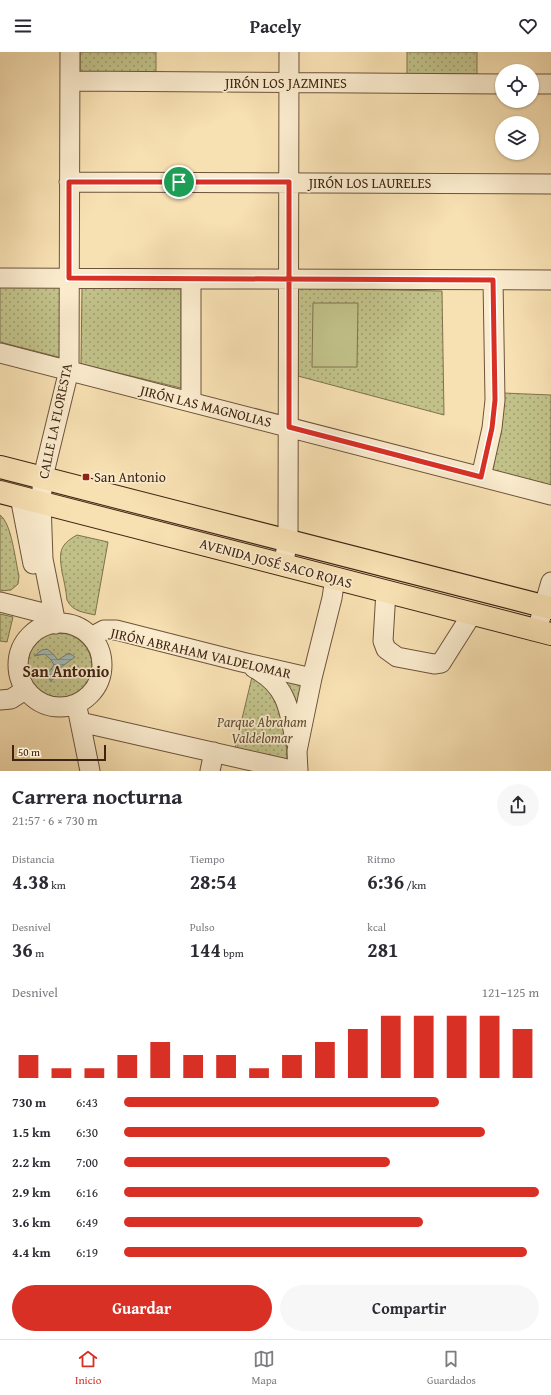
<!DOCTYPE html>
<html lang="es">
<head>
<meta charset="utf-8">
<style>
  :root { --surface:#fff; --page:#f7f7f7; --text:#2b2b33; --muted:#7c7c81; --line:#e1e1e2; --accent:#d93025 }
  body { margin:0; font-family:"Gentium Book Plus",serif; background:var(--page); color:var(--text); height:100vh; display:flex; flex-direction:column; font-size:15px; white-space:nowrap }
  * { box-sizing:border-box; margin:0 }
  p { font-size:13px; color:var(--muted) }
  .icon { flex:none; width:22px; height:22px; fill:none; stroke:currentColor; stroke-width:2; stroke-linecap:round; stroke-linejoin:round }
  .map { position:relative; height:719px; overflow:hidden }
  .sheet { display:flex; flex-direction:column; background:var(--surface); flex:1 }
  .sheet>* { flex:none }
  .buttons { position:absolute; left:495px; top:12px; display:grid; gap:8px }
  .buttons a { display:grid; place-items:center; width:44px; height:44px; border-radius:50%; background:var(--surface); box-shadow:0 1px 3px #0004; font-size:20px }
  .scale { position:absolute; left:12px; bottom:10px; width:94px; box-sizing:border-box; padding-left:4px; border:2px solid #3f2413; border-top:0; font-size:11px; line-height:14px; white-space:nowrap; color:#3f2413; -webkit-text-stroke:3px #faebcd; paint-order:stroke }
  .pin { position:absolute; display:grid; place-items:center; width:34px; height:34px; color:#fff; margin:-17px; border:2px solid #fff; border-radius:50%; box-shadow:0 1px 4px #0007 }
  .round { display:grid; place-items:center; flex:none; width:42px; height:42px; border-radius:21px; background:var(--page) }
  .summary { display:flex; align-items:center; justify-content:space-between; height:68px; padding:0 12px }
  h1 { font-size:22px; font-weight:700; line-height:30px }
  .stats { display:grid; grid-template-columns:repeat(3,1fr); gap:6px; height:68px; padding:4px 12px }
  .stats div { display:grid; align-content:center }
  .stats b { font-size:20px; font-weight:700 }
  .stats small { font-size:11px; font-weight:400 }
  .stats p { font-size:11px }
  .chart { height:112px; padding:8px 12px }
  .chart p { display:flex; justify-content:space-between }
  .chart svg { width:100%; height:72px; margin-top:4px; stroke:var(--accent); stroke-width:6 }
  .action { display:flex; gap:8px; margin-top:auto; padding:8px 12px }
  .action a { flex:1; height:46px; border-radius:24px; background:var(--accent); color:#fff; font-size:16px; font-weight:700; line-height:46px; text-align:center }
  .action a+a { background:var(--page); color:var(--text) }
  ul { padding:0 12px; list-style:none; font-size:13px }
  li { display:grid; grid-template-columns:64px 48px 1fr; align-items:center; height:30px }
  li i { height:10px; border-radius:5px; background:var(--accent) }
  header { display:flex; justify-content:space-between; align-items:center; height:52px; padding:0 12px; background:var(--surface); font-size:18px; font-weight:700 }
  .tab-bar { display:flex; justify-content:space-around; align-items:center; height:56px; border-top:1px solid var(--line); background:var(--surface); font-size:11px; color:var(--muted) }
  .tab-bar a { display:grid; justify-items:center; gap:2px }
  .tab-bar .selected { color:var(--accent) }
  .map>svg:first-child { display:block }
</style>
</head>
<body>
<header><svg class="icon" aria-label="menu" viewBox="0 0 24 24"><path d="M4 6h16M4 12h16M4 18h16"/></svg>Pacely<svg class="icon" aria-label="heart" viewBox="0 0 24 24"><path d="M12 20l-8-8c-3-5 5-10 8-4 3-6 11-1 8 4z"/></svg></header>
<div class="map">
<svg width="551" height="719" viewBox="0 0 551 719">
  <defs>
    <pattern id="grass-dots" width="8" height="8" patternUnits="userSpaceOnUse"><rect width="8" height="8" fill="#c1c189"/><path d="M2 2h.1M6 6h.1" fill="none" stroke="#9e9d6f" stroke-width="1.8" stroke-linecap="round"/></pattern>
    <pattern id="water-rules" width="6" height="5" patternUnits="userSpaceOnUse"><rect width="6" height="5" fill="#a1bbb6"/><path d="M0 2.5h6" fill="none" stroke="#859893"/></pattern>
  </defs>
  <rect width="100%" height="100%" fill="#f7e0b2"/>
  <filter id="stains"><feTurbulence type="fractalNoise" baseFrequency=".005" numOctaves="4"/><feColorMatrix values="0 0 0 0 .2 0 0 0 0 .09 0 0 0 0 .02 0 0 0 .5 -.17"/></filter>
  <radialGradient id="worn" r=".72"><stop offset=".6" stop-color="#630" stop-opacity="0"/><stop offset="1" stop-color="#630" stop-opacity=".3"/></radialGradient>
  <path fill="url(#grass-dots)" stroke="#80724e" d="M80 0H156V24L80 23Z
    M407 0H477V22H407Z
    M0 235H60L62 306 0 290Z
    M82 236 181 237V336L81 312Z
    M298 236 442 239 444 363 298 324Z
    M503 341 551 343V435L491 419Z
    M0 463C12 472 15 508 19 524L18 532 11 538 0 539Z
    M77 483 108 490 95 563C83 560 73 560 67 548 66 538 64 529 62 520 59 500 59 493 77 483Z
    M0 562 13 565 7 590 0 589Z
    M26 614a33 33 0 1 1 66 0a33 33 0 1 1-66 0Z
    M275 622 305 632 299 665Z
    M252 625C262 632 273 638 279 650 286 663 286 692 287 708L235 696Z"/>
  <path fill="#c1c189" stroke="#80724e" d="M313 251H358L357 315H312Z"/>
  <path fill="url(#water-rules)" stroke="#7a7f75" d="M47 597 53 602 58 608 69 601 75 605 61 615 51 630 47 623 54 613 51 608 45 602 34 604 42 598Z"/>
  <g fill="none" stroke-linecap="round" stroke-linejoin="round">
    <defs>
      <path id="minor" d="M70 29 502 32
        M532 32H551
        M69 130 551 132
        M0 226 551 228
        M0 301 551 443
        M191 350V227
        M481 425 492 376 495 348 493 228
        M20 445 33 512
        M283 513 288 489 289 0
        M386 539 383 589 386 597 397 605 434 612 441 611 472 562
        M0 550 43 561
        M18 613a42 42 0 1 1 84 0a42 42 0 1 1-84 0Z
        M56 572 43 507 41 450 43 425 69 318 70 0
        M537 578 551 530
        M91 585 104 578H116L242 610 312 626
        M254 616C286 633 289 655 295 688
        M0 648 11 647 25 638
        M78 660 90 719
        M80 670 296 719
        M210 719 214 700
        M298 719 297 699 312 626 332 546 335 526"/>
      <path id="major" d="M0 415 551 556
        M0 440 551 582"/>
    </defs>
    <use href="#minor" stroke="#6d533b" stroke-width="21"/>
    <use href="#major" stroke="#3f2413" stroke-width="24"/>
    <use href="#minor" stroke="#faebcd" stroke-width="19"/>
    <use href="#major" stroke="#f7e0b2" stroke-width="22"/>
  </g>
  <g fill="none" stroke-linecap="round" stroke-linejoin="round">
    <defs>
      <path id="route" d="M179 130H289V375L481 425 492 376 495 348 493 228C352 228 210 226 69 226V130H179"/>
    </defs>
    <use href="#route" stroke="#fff" stroke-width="8"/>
    <use href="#route" stroke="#d93025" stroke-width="5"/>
  </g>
  <rect fill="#8f2418" stroke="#faebcd" stroke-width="1.5" x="82" y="421" width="8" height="8" rx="2"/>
  <g text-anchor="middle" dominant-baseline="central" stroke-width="3.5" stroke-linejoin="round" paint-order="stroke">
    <g font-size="14" fill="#3f2413" stroke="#faebcd">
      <text x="286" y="31">JIRÓN LOS JAZMINES</text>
      <text x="370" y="131">JIRÓN LOS LAURELES</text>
      <text transform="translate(206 354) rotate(14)">JIRÓN LAS MAGNOLIAS</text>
      <text transform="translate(55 369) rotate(-78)">CALLE LA FLORESTA</text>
      <text transform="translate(276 511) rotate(15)">AVENIDA JOSÉ SACO ROJAS</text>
      <text transform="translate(201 601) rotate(13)">JIRÓN ABRAHAM VALDELOMAR</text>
    </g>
    <g font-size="14" fill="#3f2413" stroke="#faebcd" text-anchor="start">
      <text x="94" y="425">San Antonio</text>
    </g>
    <g font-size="14" font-style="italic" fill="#604b30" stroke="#faebcd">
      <text x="262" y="670">Parque Abraham<tspan x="262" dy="16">Valdelomar</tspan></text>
    </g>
    <g font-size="16" font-weight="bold" fill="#3f2413" stroke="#faebcd">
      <text x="66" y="619">San Antonio</text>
    </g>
  </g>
  <rect width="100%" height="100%" filter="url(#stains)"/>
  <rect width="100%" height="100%" fill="url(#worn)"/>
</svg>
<div class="buttons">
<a><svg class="icon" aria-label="locate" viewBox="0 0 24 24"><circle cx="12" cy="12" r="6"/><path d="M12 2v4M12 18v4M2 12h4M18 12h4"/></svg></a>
<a><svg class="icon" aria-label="layers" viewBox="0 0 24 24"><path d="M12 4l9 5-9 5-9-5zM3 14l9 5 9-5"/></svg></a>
</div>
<div class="scale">50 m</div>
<div class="pin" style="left:179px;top:130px;background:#1e9e55"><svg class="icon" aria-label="arrive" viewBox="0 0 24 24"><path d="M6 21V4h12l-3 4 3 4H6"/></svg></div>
</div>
<section class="sheet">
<div class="summary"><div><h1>Carrera nocturna</h1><p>21:57 · 6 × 730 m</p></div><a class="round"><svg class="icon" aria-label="share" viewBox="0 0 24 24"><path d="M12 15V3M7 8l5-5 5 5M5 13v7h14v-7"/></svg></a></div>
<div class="stats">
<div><p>Distancia</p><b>4.38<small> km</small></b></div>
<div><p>Tiempo</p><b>28:54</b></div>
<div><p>Ritmo</p><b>6:36<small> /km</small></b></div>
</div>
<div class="stats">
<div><p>Desnivel</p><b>36<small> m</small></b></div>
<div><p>Pulso</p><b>144<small> bpm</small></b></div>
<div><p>kcal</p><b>281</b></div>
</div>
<div class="chart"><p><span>Desnivel</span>121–125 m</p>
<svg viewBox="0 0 160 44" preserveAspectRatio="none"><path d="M5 44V30M15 44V38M25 44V38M35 44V30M45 44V22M55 44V30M65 44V30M75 44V38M85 44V30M95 44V22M105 44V14M115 44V6M125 44V6M135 44V6M145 44V6M155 44V14"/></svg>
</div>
<ul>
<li><b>730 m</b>6:43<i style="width:76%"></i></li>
<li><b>1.5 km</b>6:30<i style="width:87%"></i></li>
<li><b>2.2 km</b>7:00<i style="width:64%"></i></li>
<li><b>2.9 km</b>6:16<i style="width:100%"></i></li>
<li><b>3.6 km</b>6:49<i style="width:72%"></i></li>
<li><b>4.4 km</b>6:19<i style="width:97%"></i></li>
</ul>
<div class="action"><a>Guardar</a><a>Compartir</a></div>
</section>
<nav class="tab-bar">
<a class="selected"><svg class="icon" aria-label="home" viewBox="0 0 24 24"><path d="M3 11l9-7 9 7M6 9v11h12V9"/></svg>Inicio</a>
<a><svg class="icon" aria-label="map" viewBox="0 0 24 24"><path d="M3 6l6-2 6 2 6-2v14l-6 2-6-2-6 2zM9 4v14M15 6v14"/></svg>Mapa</a>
<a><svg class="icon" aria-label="saved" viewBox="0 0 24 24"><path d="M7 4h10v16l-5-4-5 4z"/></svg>Guardados</a>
</nav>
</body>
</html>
